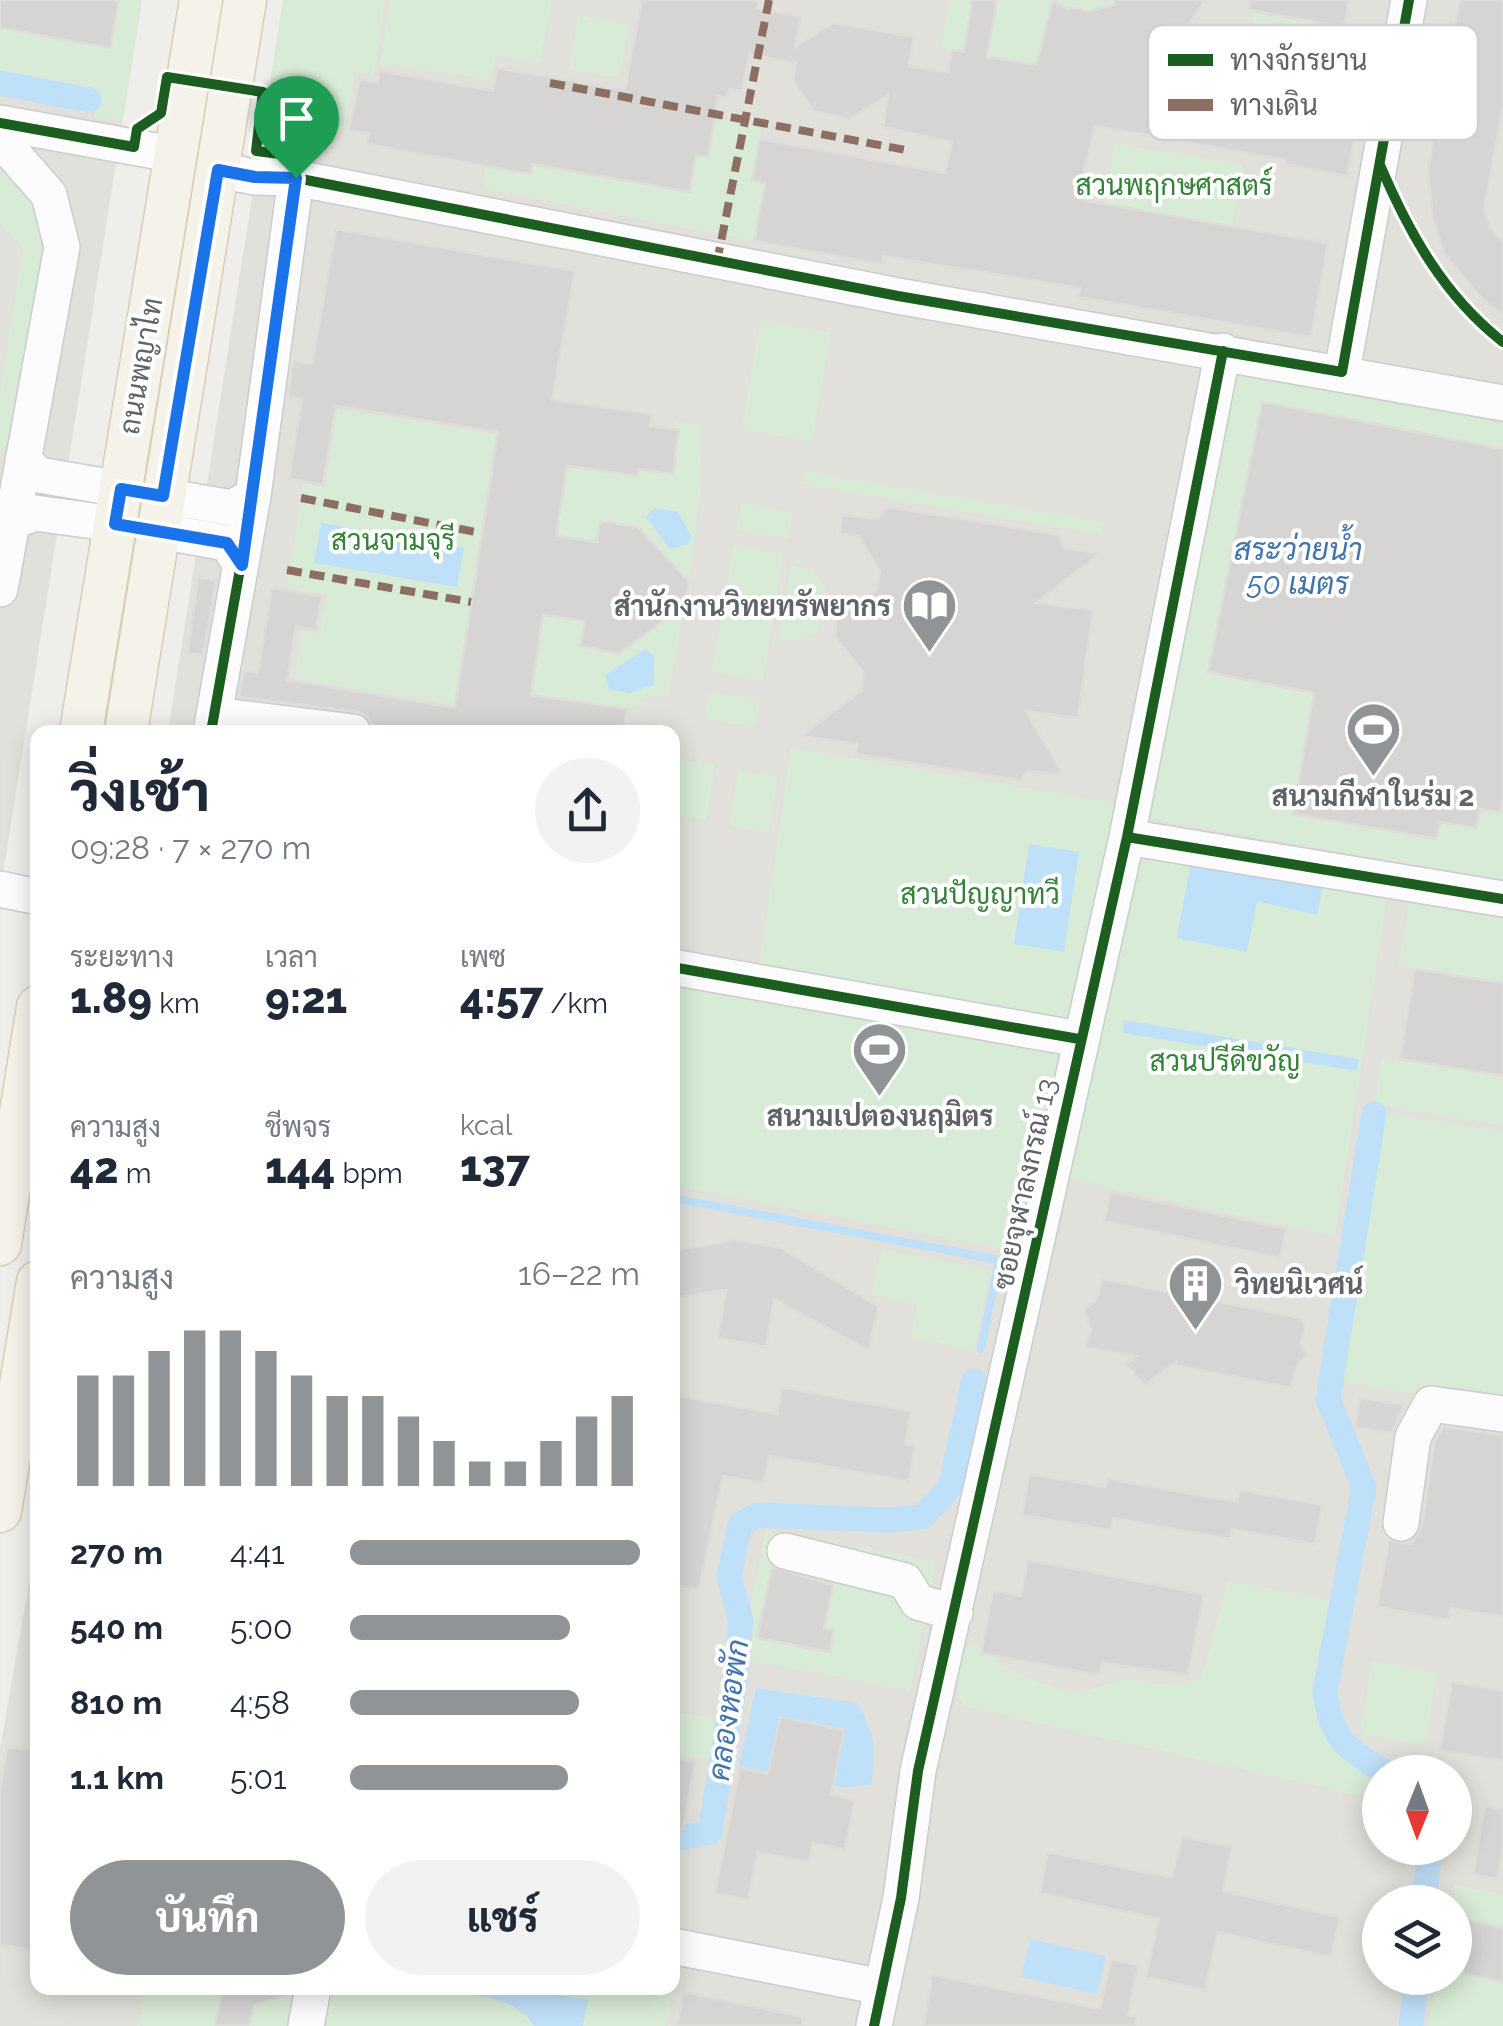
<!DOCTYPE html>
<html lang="th">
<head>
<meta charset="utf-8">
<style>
  :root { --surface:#fff; --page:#f2f2f3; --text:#1f2937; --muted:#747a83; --accent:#919496 }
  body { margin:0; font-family:Raleway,Sarabun,sans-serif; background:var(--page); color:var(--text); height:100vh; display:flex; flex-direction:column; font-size:38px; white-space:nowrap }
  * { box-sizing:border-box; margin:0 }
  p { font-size:32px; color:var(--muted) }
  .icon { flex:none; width:55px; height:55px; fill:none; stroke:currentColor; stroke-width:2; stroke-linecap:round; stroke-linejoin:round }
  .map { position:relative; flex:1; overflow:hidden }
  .sheet { position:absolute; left:30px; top:725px; width:650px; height:1270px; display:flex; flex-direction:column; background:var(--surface); border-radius:20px; box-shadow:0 5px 25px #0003 }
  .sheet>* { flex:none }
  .needle { width:65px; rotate:181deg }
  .controls { position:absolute; left:1362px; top:1755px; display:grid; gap:20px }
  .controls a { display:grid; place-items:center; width:110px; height:110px; border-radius:50%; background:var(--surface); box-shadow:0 5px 25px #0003; font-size:50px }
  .pin { position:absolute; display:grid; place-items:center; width:85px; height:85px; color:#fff; margin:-102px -42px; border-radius:50% 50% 50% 0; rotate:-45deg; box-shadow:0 0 10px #0007 }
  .pin .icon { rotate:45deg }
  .round { display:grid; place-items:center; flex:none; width:105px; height:105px; border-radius:52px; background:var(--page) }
  .headline { display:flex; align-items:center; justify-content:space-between; height:170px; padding:0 40px }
  h1 { font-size:55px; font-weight:800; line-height:75px }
  .metrics { display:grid; grid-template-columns:repeat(3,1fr); gap:15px; height:170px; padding:10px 40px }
  .metrics div { display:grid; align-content:center }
  .metrics b { font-size:42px; font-weight:800 }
  .metrics small { font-size:28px; font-weight:400 }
  .metrics p { font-size:28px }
  .chart { height:280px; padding:20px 40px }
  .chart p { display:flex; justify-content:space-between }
  .chart svg { width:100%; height:180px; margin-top:10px; stroke:var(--accent); stroke-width:6 }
  .primary-button { display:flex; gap:20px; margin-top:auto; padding:20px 40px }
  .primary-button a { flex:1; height:115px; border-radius:60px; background:var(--accent); color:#fff; font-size:40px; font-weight:800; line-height:115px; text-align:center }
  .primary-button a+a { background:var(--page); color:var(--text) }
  ul { padding:0 40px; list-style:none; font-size:32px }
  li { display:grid; grid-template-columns:160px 120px 1fr; align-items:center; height:75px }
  li i { height:25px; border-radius:12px; background:var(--accent) }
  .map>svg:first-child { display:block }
</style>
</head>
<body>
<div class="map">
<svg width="1503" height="2026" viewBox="0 0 1503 2026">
  <rect width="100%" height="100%" fill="#efeeea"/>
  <path fill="#e2e0da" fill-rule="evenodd" d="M0 0H142L0 893Z
    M283 0H1503V2026H0V1749L37 1538 38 1988H672V732H168ZM1380 1772H1455V1848H1380ZM1380 1902H1455V1978H1380Z"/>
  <path fill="#d8ebd6" d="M119 0H142L123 119 94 118 96 97 0 78V28L110 47Z
    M283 0H385L374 76 355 72 344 132 264 122Z
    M390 0H552L540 63 495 56 490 80 380 63Z
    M950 0 1193 1 1177 91 941 48Z
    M1254 13 1382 34 1366 125 1238 99Z
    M578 15 629 24 619 78 569 69Z
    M703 113 762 128 752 180 765 183 754 241 483 188 485 166 531 173 532 164 689 191 696 155 707 157Z
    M0 133 62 193 19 451 0 449V393L23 248 0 224Z
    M1115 143 1243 165 1232 227 1104 205Z
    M760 321 831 333 812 441 742 429Z
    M1231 366 1503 416V880L1144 818Z
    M338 409 496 434 454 704 295 679 302 632 320 634 327 594 287 588 303 484 325 487Z
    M674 420 700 425 701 488 689 582 638 527 601 521 597 542 556 536 568 455 668 464Z
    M805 472 1103 522 1101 534 803 484Z
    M741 504 792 512 788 538 737 530Z
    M734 546 783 554 775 605 724 596Z
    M791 565 812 570 825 585 818 632 806 638 778 641Z
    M685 605 668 695 643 699 627 712 523 698 539 611 585 621 581 646 618 654Z
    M723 605 774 613 763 680 712 672Z
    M709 692 760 700 755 727 705 719Z
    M791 748 1118 804 1074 1026 759 965Z
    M674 758 715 765 706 820 673 815Z
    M738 770 778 776 769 832 729 826Z
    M1133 852 1387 897 1335 1236 1061 1177Z
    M1410 895 1503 912V983L1399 965Z
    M673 978 1060 1046 1019 1252 673 1185Z
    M1381 1058 1503 1076V1125L1375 1105Z
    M1384 1113 1503 1132V1408L1339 1381Z
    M881 1249 990 1270 975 1350 911 1338 917 1304 872 1295Z
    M766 1529 936 1562 910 1691 740 1658Z
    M1228 1581 1330 1600C1320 1649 1299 1710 1338 1752 1350 1765 1367 1776 1380 1789V1800L963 1706C954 1684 957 1670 964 1648L973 1644 990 1652 997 1663 1044 1684 1077 1693 1127 1679 1167 1685 1201 1680Z
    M1372 1661 1437 1672 1425 1745 1360 1734Z
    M672 1711 722 1720 715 1761 673 1754Z
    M1455 1884 1503 1895V2026H1427L1438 1978H1455V1902H1452Z
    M673 1974H677L666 2026H138L145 1988H672Z"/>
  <path fill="#bfe0f9" d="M655 508 678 512 692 537 688 544 670 549 646 517Z
    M321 523 464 548 457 587 314 563Z
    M646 649 654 656V685L630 693 609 689 605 675Z
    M1029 844 1079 852 1064 952 1014 944Z
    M1191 862 1323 886 1317 915 1257 901 1247 952 1177 938Z
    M1124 1020 1358 1059 1357 1071 1123 1033Z
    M756 1688 857 1703C875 1732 877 1752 871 1785L847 1788 739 1766Z
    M1030 1939 1106 1956 1097 1994 1021 1977Z
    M428 1988H542L547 1993 588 2000 583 2026H534C517 1994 461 1994 428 1988Z"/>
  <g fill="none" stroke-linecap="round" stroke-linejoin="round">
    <path stroke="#bfe0f9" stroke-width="8" d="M672 1198 999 1260 981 1349"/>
    <path stroke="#bfe0f9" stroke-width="25" d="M0 83 89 100
      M1374 1114 1328 1399 1364 1487 1325 1691C1331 1740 1345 1747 1385 1772
      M672 1840 710 1832 735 1683 741 1621 729 1575 740 1525 757 1515 889 1520 922 1517 950 1488 974 1381
      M1424 1902 1430 1848
      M1411 2026 1417 1978"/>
  </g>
  <path fill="#d6d5d3" stroke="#deddd9" stroke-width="2.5" d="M0 0H119L110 48 0 28Z
    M642 0H759L757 8 801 17 795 47 833 23 914 37 909 66 948 73 952 50 964 52 972 0H997L987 57 1036 65 1053 1 1067 9 1080 8 1086 12 1115 5V0H1205L1183 33 1179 91 1357 127 1347 176 1285 164 1286 160 1095 126 1082 179 1081 200 1328 243 1311 337 1078 297 1080 288 883 256 882 264 754 241 765 183 752 181 759 139 945 173 952 142 883 127 888 95 849 119 813 111 793 79 796 63 749 54 742 91 729 89 727 98 718 96 708 157 696 155 690 192 532 164 531 174 485 166 367 144 369 134 349 130 360 79 378 83 380 71 493 91 497 68 625 90Z
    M1250 0H1349L1344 27 1249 10Z
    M1460 0H1503V105L1484 210 1490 227 1503 242V315L1484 301 1444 253 1433 220 1428 170Z
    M336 229 575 271 552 400 652 414 650 426 679 430 673 474 638 469V476L567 466 556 536 597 542 600 521 638 527 689 582 685 605 618 654 581 646 585 621 543 615 531 695 627 709 623 732H410L373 727 366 716 356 711 239 697 244 670 258 673 272 588 322 597 316 630 296 627 287 680 455 708 498 432 336 406 323 485 289 479 302 400 288 397 293 361 312 364Z
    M1262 402 1503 449V797L1500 812 1480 809 1476 828 1440 822 1437 839 1293 814 1314 693 1208 672Z
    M887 507 1059 535 1064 548 1100 553 1036 603 1093 610 1078 718 1026 711 1063 775 1029 771 1019 780 856 754 857 744 802 736 862 690 864 673 835 636 836 620 877 590 880 571 859 536 840 534 842 515 878 519Z
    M198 577 216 580 203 655 188 653Z
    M1415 969 1503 983V1076L1400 1059Z
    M1111 1192 1286 1229 1280 1258 1104 1221Z
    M736 1240 781 1248 878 1306 869 1350 774 1299 766 1347 718 1338 726 1290 672 1298V1251Z
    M1102 1279 1300 1318 1305 1325 1301 1344 1306 1355 1295 1369 1292 1388 1179 1366 1176 1362 1144 1385 1126 1364 1137 1356 1085 1347 1091 1330 1084 1309 1097 1300Z
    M781 1387 911 1411 905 1444 915 1446 909 1481 769 1456 764 1483 723 1476 699 1589 672 1584V1395L777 1414Z
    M1360 1398 1404 1405 1392 1433 1355 1427Z
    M1443 1427 1503 1435V1617L1451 1608 1448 1620 1377 1607 1389 1540 1411 1544 1422 1527 1434 1444Z
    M1029 1474 1106 1487 1108 1479 1237 1502 1239 1490 1322 1505 1315 1544 1232 1529 1230 1539 1113 1518 1111 1530 1022 1515Z
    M1028 1560 1204 1594 1188 1675 1102 1663 1099 1675 981 1653 993 1591 1021 1596Z
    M772 1567 833 1585 824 1629 834 1630 830 1652 757 1638Z
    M1452 1682 1503 1691V1761L1440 1750Z
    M780 1717 844 1730 831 1795 855 1800 845 1849 813 1843 809 1862 758 1852 748 1900 715 1893 740 1768 768 1774Z
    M7 1747 38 1751V1951L0 1945V1790Z
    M672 1758 695 1762 683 1829 672 1828Z
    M1485 1806 1503 1809V1848L1497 1879 1473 1875Z
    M1182 1837 1232 1847 1223 1891 1340 1917 1331 1957 1218 1932 1205 1990 1146 1977 1159 1919 1040 1893 1048 1852 1172 1878Z
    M1463 1919 1503 1928V1982L1463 1973 1468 1948 1457 1945Z
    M1111 1959 1138 1965 1128 2015 1136 2017 1135 2026H924L932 1975 1100 2009Z
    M223 1988H291L290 1994 254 2005 249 2026H215Z
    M684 1992 803 2017 802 2026H677Z"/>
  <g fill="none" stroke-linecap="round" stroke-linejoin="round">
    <defs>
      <path id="minor" d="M0 123 177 155
        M0 145 8 148 49 195 62 247 0 589
        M218 170 255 177 296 178 898 296 1503 403
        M1342 372 1409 0
        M23 460 39 475 121 489
        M163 496 232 508 253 496
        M12 522 35 513 115 524
        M158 531 227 543 241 565
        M214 715 353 732
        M211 732 253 496 296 178
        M1127 837 1503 899
        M0 889 38 897
        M672 967 1079 1039
        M1401 1523 1413 1437 1431 1404 1503 1414
        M785 1551 905 1581 918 1602 955 1613
        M672 1946 882 1987
        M306 2026 313 1988
        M874 2026 901 1898 918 1771 1127 837 1223 351"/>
      <path id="major" d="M81 732 201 0
        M126 732 245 0
        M0 1244 38 1007
        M0 1511 38 1282"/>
    </defs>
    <use href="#minor" stroke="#cbcccc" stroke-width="38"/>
    <use href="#major" stroke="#d7ceb8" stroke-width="45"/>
    <use href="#minor" stroke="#fdfcfc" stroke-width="35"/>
    <use href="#major" stroke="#f4f2e9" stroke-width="42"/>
    <path stroke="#8d6e63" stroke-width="8" stroke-dasharray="15 8" stroke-linecap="butt" d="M550 83 911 151
      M717 262 769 0
      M301 498 481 533
      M287 570 471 602"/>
    <defs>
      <path id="cycleway" d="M0 123 134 147 137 129 161 113 167 77 263 92 256 151 296 156 253 496 211 732
        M1380 165C1409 233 1444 296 1503 342
        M296 178 898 296 1342 372 1409 0
        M1127 837 1503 899
        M672 967 1079 1039
        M874 2026 901 1898 918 1771 1127 837 1223 351"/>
    </defs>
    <use href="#cycleway" stroke="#fff" stroke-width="16"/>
    <use href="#cycleway" stroke="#1b5e20" stroke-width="10"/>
  </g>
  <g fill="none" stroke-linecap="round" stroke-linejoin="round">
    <defs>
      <path id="route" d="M218 170 255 177 296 178 242 565 227 543 115 524 121 489 163 496Z"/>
    </defs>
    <use href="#route" stroke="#fff" stroke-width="20"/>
    <use href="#route" stroke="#1a73e8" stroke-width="12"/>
  </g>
  <defs>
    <symbol id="library-pin" viewBox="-11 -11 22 30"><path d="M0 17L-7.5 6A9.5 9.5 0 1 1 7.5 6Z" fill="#919496" stroke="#fff"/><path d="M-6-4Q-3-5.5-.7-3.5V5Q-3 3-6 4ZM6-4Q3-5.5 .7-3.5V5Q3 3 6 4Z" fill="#fff"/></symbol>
    <symbol id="stadium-pin" viewBox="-11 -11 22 30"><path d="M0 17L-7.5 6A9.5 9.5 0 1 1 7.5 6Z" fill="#919496" stroke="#fff"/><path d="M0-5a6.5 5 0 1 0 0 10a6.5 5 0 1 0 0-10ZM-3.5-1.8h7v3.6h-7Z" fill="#fff"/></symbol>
    <symbol id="building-pin" viewBox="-11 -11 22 30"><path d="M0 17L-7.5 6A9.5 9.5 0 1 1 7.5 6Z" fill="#919496" stroke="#fff"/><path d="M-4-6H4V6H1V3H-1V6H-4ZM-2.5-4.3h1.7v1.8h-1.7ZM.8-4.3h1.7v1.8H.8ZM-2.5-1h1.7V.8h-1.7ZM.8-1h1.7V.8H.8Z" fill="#fff"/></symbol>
  </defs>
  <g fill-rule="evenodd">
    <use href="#library-pin" x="898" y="574" width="63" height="86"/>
    <use href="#stadium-pin" x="1342" y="698" width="63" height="86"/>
    <use href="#stadium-pin" x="848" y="1018" width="63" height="86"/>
    <use href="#building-pin" x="1164" y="1252" width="63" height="86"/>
  </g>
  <g text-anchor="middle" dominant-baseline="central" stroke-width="8" stroke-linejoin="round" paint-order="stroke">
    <g font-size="28" fill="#348238" stroke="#fff">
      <text x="1174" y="185">สวนพฤกษศาสตร์</text>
      <text x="393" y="540">สวนจามจุรี</text>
      <text x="980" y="894">สวนปัญญาทวี</text>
      <text x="1225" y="1061">สวนปรีดีขวัญ</text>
    </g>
    <g font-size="28" fill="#5f6368" stroke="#fff">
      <text transform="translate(141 366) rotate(-80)">ถนนพญาไท</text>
      <text transform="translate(1025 1184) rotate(-78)">ซอยจุฬาลงกรณ์ 13</text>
    </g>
    <g font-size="28" font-weight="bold" fill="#5f6368" stroke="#fff">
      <text x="891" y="606" text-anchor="end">สำนักงานวิทยทรัพยากร</text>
      <text x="1373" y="796">สนามกีฬาในร่ม 2</text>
      <text x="880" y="1116">สนามเปตองนฤมิตร</text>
      <text x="1235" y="1284" text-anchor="start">วิทยนิเวศน์</text>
    </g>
    <g font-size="30" font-style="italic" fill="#4174aa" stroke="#fff">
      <text x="1298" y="549">สระว่ายน้ำ<tspan x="1298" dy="34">50 เมตร</tspan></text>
      <text transform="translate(728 1710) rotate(-82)">คลองหอพัก</text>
    </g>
  </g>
  <rect x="1148" y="25" width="330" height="115" rx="15" fill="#fff" stroke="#cfd0d2" stroke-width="2.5"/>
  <rect x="1168" y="54" width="45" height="12" fill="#1b5e20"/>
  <rect x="1168" y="99" width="45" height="12" fill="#8d6e63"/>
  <g font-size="28" fill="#5f6368">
    <text x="1230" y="70">ทางจักรยาน</text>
    <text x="1230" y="115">ทางเดิน</text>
  </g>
</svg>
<div class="controls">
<a><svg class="needle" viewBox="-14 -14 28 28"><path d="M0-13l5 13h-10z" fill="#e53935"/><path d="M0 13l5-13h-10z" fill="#747a83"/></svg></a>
<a><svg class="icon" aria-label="layers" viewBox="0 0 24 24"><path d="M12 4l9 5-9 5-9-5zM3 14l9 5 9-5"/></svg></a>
</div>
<div class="pin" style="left:296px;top:178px;background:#1e9e55"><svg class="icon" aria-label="arrive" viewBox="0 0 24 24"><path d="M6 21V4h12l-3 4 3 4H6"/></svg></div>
<section class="sheet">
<div class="headline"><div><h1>วิ่งเช้า</h1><p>09:28 · 7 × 270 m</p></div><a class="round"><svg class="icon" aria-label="share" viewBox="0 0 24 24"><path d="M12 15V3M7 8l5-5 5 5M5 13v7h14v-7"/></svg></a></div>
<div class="metrics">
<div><p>ระยะทาง</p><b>1.89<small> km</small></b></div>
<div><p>เวลา</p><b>9:21</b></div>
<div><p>เพซ</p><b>4:57<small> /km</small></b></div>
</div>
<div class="metrics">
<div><p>ความสูง</p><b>42<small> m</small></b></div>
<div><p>ชีพจร</p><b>144<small> bpm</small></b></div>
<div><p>kcal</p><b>137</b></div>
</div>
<div class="chart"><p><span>ความสูง</span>16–22 m</p>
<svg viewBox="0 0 160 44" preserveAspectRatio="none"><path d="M5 44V17M15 44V17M25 44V11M35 44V6M45 44V6M55 44V11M65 44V17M75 44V22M85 44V22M95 44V27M105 44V33M115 44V38M125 44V38M135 44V33M145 44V27M155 44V22"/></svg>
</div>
<ul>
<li><b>270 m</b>4:41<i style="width:100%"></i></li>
<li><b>540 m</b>5:00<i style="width:76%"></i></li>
<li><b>810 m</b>4:58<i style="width:79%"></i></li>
<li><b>1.1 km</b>5:01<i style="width:75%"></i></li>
</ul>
<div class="primary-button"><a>บันทึก</a><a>แชร์</a></div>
</section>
</div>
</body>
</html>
